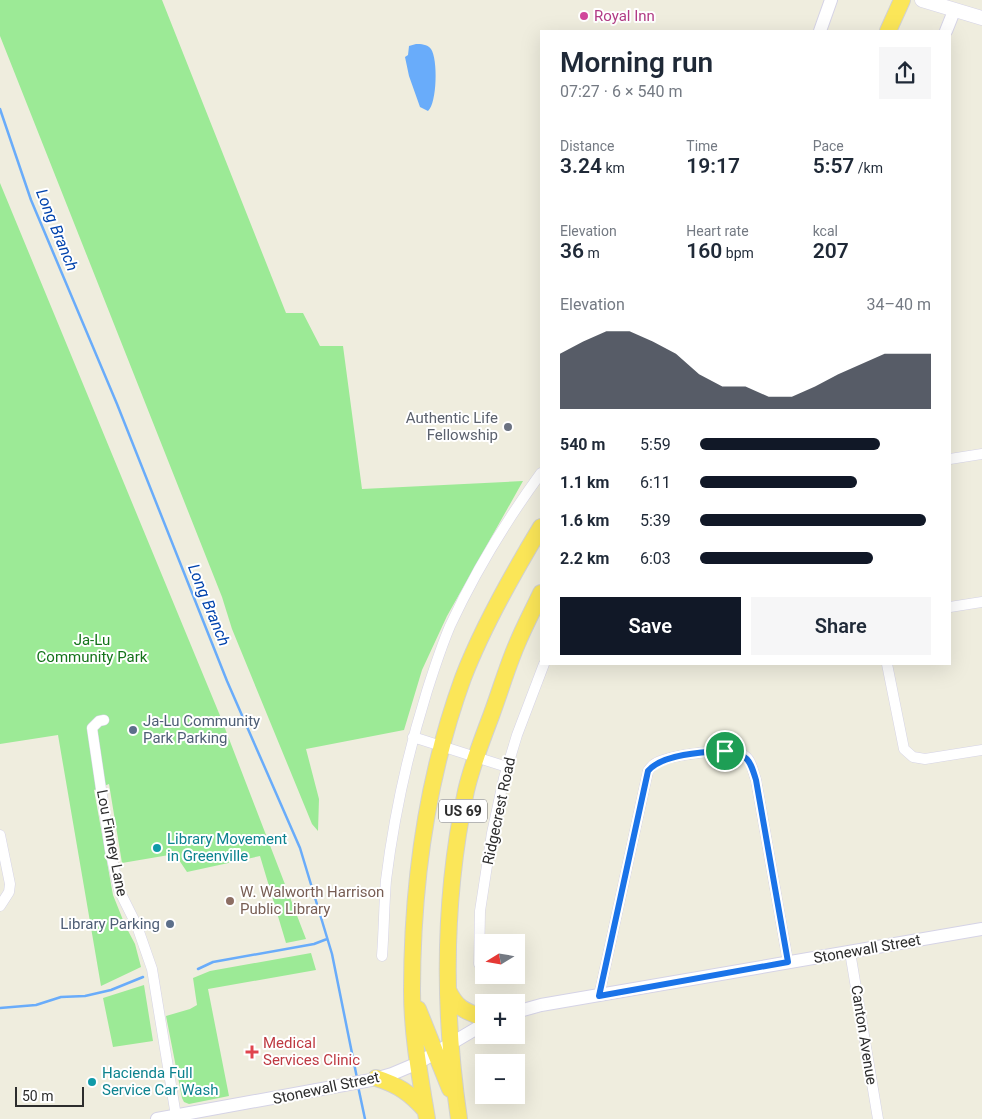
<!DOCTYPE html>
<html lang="en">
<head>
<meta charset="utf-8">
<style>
  :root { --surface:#fff; --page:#f6f6f7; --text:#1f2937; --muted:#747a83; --accent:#111827 }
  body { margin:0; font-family:Roboto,sans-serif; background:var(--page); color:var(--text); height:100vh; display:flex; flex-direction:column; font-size:19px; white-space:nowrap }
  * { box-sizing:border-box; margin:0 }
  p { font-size:16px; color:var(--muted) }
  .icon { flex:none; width:28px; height:28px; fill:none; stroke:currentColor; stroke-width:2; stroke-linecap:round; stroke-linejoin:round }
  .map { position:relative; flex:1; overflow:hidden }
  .details { position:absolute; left:540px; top:30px; width:411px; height:635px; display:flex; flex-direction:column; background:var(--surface); border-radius:0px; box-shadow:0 5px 20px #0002 }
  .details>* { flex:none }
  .needle { width:32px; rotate:259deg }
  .controls { position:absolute; left:475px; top:934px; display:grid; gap:10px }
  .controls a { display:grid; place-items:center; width:50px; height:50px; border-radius:0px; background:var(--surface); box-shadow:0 5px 20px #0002; font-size:25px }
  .scale { position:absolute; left:15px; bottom:12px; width:69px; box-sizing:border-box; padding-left:5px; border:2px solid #2d2d2d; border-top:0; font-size:14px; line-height:18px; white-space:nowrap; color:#2d2d2d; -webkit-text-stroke:4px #fff; paint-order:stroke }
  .pin { position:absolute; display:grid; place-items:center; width:42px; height:42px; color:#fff; margin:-21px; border:2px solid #fff; border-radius:50%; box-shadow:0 1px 5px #0007 }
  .round { display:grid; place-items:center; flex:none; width:52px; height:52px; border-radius:0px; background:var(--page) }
  .headline { display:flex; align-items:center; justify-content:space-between; height:85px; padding:0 20px }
  h1 { font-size:28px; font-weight:600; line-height:38px }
  .figures { display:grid; grid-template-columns:repeat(3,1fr); gap:8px; height:85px; padding:5px 20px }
  .figures div { display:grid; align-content:center }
  .figures b { font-size:21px; font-weight:600 }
  .figures small { font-size:14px; font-weight:400 }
  .figures p { font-size:14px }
  .chart { height:140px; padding:10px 20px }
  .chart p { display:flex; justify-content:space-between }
  .chart svg { width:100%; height:90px; margin-top:5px; fill:var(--accent); opacity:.7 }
  .button { display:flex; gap:10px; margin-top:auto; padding:10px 20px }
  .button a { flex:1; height:58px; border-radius:0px; background:var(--accent); color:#fff; font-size:20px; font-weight:600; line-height:58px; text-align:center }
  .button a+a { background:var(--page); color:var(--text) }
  ul { padding:0 20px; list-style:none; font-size:16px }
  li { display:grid; grid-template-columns:80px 60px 1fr; align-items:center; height:38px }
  li i { height:12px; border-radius:6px; background:var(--accent) }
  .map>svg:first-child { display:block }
</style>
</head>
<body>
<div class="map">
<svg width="982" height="1119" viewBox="0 0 982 1119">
  <rect width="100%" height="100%" fill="#efedde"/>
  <path fill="#9cea96" d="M0 0H162L286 313H303L320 346H343L362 489 523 481 447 616 422 670 404 730 306 749 319 799 318 831 312 824 232 629 222 597 0 36Z
    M0 183 221 718 306 939 286 943 260 856 187 872 175 854 122 863 109 784 94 790 113 895 125 925 135 944 141 967 101 986 58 735 0 744Z
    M311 953 316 970 208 989 229 1096 189 1104 184 1102 182 1098 166 1016 190 1009 197 1005 193 978 210 971Z
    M144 985 153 1041 113 1047 103 998Z"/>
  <path fill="#69acfa" d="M416 44C421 44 427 44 431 49 438 59 437 103 428 111L420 107 409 76 405 57 408 55 409 46Z"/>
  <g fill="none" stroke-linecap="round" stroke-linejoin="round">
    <path stroke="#69acfa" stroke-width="2.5" d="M0 109 31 200 117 404 227 681 300 848 332 954 357 1078
      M198 969 213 962 314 944 327 939
      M0 1008 36 1005 61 997 85 996 111 990 143 977
      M358 1086 365 1119"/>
    <defs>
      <path id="minor" d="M950 459 982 454
        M950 607 982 602
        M887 664 904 749 913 757 925 759 982 750
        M104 720 99 721 92 728 110 850 119 890 137 926 152 969 176 1116
        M413 737 507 767
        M0 835 10 884 9 892 0 906
        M850 952 878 1119
        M382 956C384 930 384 905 386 880 394 816 408 752 427 691 434 669 441 647 450 626 475 572 506 521 541 473
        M479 964 480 911 492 833 504 778 517 735 544 664
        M599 996 648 771C650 768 652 765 656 763 671 755 730 746 745 756 752 761 753 772 756 780L788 962"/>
      <path id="tertiary" d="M820 31 831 0
        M946 31 954 11
        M516 1012 541 1005 982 929
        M157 1119 371 1080 392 1074 418 1063 484 1024"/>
      <path id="secondary" d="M922 0 982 18"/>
      <path id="trunk" d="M888 31 902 0
        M448 990C457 1009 465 1011 484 1018
        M418 1009 450 1089
        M376 1078C398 1085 410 1093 425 1110
        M427 1119C420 1077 412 1034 412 991 412 886 427 777 463 678 483 626 512 575 541 527
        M459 1119C443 1010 443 899 466 791 472 765 482 740 491 716 500 692 507 667 517 644 524 627 533 610 541 593"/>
    </defs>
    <use href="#minor" stroke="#d5d3e6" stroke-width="11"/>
    <use href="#tertiary" stroke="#d5d3e6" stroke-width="14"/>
    <use href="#secondary" stroke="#d5d3e6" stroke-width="15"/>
    <use href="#trunk" stroke="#d1d1d1" stroke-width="18"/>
    <use href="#minor" stroke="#fff" stroke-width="10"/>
    <use href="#tertiary" stroke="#fff" stroke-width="12"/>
    <use href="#secondary" stroke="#fff" stroke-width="14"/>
    <use href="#trunk" stroke="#fbe658" stroke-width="16"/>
  </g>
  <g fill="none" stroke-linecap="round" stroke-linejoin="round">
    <defs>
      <path id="route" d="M725 751C748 754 750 760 756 780L788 962 599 996 648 771C662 754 703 752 725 751Z"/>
    </defs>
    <use href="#route" stroke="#fff" stroke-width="10"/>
    <use href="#route" stroke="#1a73e8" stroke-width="6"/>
  </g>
  <circle fill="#d1479c" stroke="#fff" stroke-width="2" cx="584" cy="16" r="5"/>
  <circle fill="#6b7280" stroke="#fff" stroke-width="2" cx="508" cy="427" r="5"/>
  <g fill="#5c6f8a" stroke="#fff" stroke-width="2">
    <circle cx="133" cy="730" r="5"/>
    <circle cx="170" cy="924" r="5"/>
  </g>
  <g fill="#0f9aa8" stroke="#fff" stroke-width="2">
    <circle cx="157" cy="848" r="5"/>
    <circle cx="92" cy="1082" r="5"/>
  </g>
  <circle fill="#8d6e63" stroke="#fff" stroke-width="2" cx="230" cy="901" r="5"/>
  <path fill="#e0444e" stroke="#fff" stroke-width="2" d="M249.5 1044.5h5v5h5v5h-5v5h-5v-5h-5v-5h5z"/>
  <g text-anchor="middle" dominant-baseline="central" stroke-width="4" stroke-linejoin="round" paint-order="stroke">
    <rect fill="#fff" stroke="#6c6c6c" stroke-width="1" x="439" y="799.5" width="48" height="23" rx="4"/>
    <g font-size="14" font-weight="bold" fill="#2d2d2d">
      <text x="463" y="811">US 69</text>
    </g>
    <g font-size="15" fill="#b23c85" stroke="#fff" text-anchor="start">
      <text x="594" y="16">Royal Inn</text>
    </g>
    <g font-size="15" fill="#5b616d" stroke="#fff" text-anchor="end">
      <text x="498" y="418">Authentic Life<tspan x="498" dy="17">Fellowship</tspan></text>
    </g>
    <g font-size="15" fill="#14731a" stroke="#fff">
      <text x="92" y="640">Ja-Lu<tspan x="92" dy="17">Community Park</tspan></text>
    </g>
    <g font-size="15" fill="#4e5e75" stroke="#fff" text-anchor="start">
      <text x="143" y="721">Ja-Lu Community<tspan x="143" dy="17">Park Parking</tspan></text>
      <text x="160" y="924" text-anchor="end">Library Parking</text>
    </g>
    <g font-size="15" fill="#2d2d2d" stroke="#fff">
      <text transform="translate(499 811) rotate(-78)">Ridgecrest Road</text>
      <text transform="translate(112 843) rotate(79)">Lou Finney Lane</text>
      <text transform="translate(867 949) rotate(-10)">Stonewall Street</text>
      <text transform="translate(864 1035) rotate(81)">Canton Avenue</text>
      <text transform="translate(326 1088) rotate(-12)">Stonewall Street</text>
    </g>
    <g font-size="15" fill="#0d838f" stroke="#fff" text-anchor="start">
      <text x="167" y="839">Library Movement<tspan x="167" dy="17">in Greenville</tspan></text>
      <text x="102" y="1073">Hacienda Full<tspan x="102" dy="17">Service Car Wash</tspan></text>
    </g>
    <g font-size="15" fill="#785e54" stroke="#fff" text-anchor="start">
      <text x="240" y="892">W. Walworth Harrison<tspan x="240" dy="17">Public Library</tspan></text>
    </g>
    <g font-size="15" fill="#be3a42" stroke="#fff" text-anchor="start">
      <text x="263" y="1043">Medical<tspan x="263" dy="17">Services Clinic</tspan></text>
    </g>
    <g font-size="16" font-style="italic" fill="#0143ad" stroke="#fff">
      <text transform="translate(57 230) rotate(68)">Long Branch</text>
      <text transform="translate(209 605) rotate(68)">Long Branch</text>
    </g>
  </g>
</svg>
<div class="controls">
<a><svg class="needle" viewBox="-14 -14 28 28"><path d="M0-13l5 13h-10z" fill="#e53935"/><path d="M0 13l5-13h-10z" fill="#747a83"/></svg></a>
<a>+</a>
<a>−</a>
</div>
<div class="scale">50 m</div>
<div class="pin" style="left:725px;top:751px;background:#1e9e55"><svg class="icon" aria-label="arrive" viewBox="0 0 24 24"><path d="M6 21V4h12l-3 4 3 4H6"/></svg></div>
<section class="details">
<div class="headline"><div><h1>Morning run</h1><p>07:27 · 6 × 540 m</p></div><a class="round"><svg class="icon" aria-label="share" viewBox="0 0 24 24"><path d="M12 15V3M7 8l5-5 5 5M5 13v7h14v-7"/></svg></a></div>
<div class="figures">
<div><p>Distance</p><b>3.24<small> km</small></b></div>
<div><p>Time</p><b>19:17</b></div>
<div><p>Pace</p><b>5:57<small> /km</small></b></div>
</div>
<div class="figures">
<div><p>Elevation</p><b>36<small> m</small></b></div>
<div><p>Heart rate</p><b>160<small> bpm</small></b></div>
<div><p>kcal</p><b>207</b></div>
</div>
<div class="chart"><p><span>Elevation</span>34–40 m</p>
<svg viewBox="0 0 160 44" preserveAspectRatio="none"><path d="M0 44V17L10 11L20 6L30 6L40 11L50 17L60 27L70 33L80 33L90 38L100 38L110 33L120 27L130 22L140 17L150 17L160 17V44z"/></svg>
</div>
<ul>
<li><b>540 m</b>5:59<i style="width:78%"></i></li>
<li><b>1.1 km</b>6:11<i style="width:68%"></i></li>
<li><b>1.6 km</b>5:39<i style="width:98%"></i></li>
<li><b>2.2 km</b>6:03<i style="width:75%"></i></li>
</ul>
<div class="button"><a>Save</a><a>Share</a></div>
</section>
</div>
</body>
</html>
